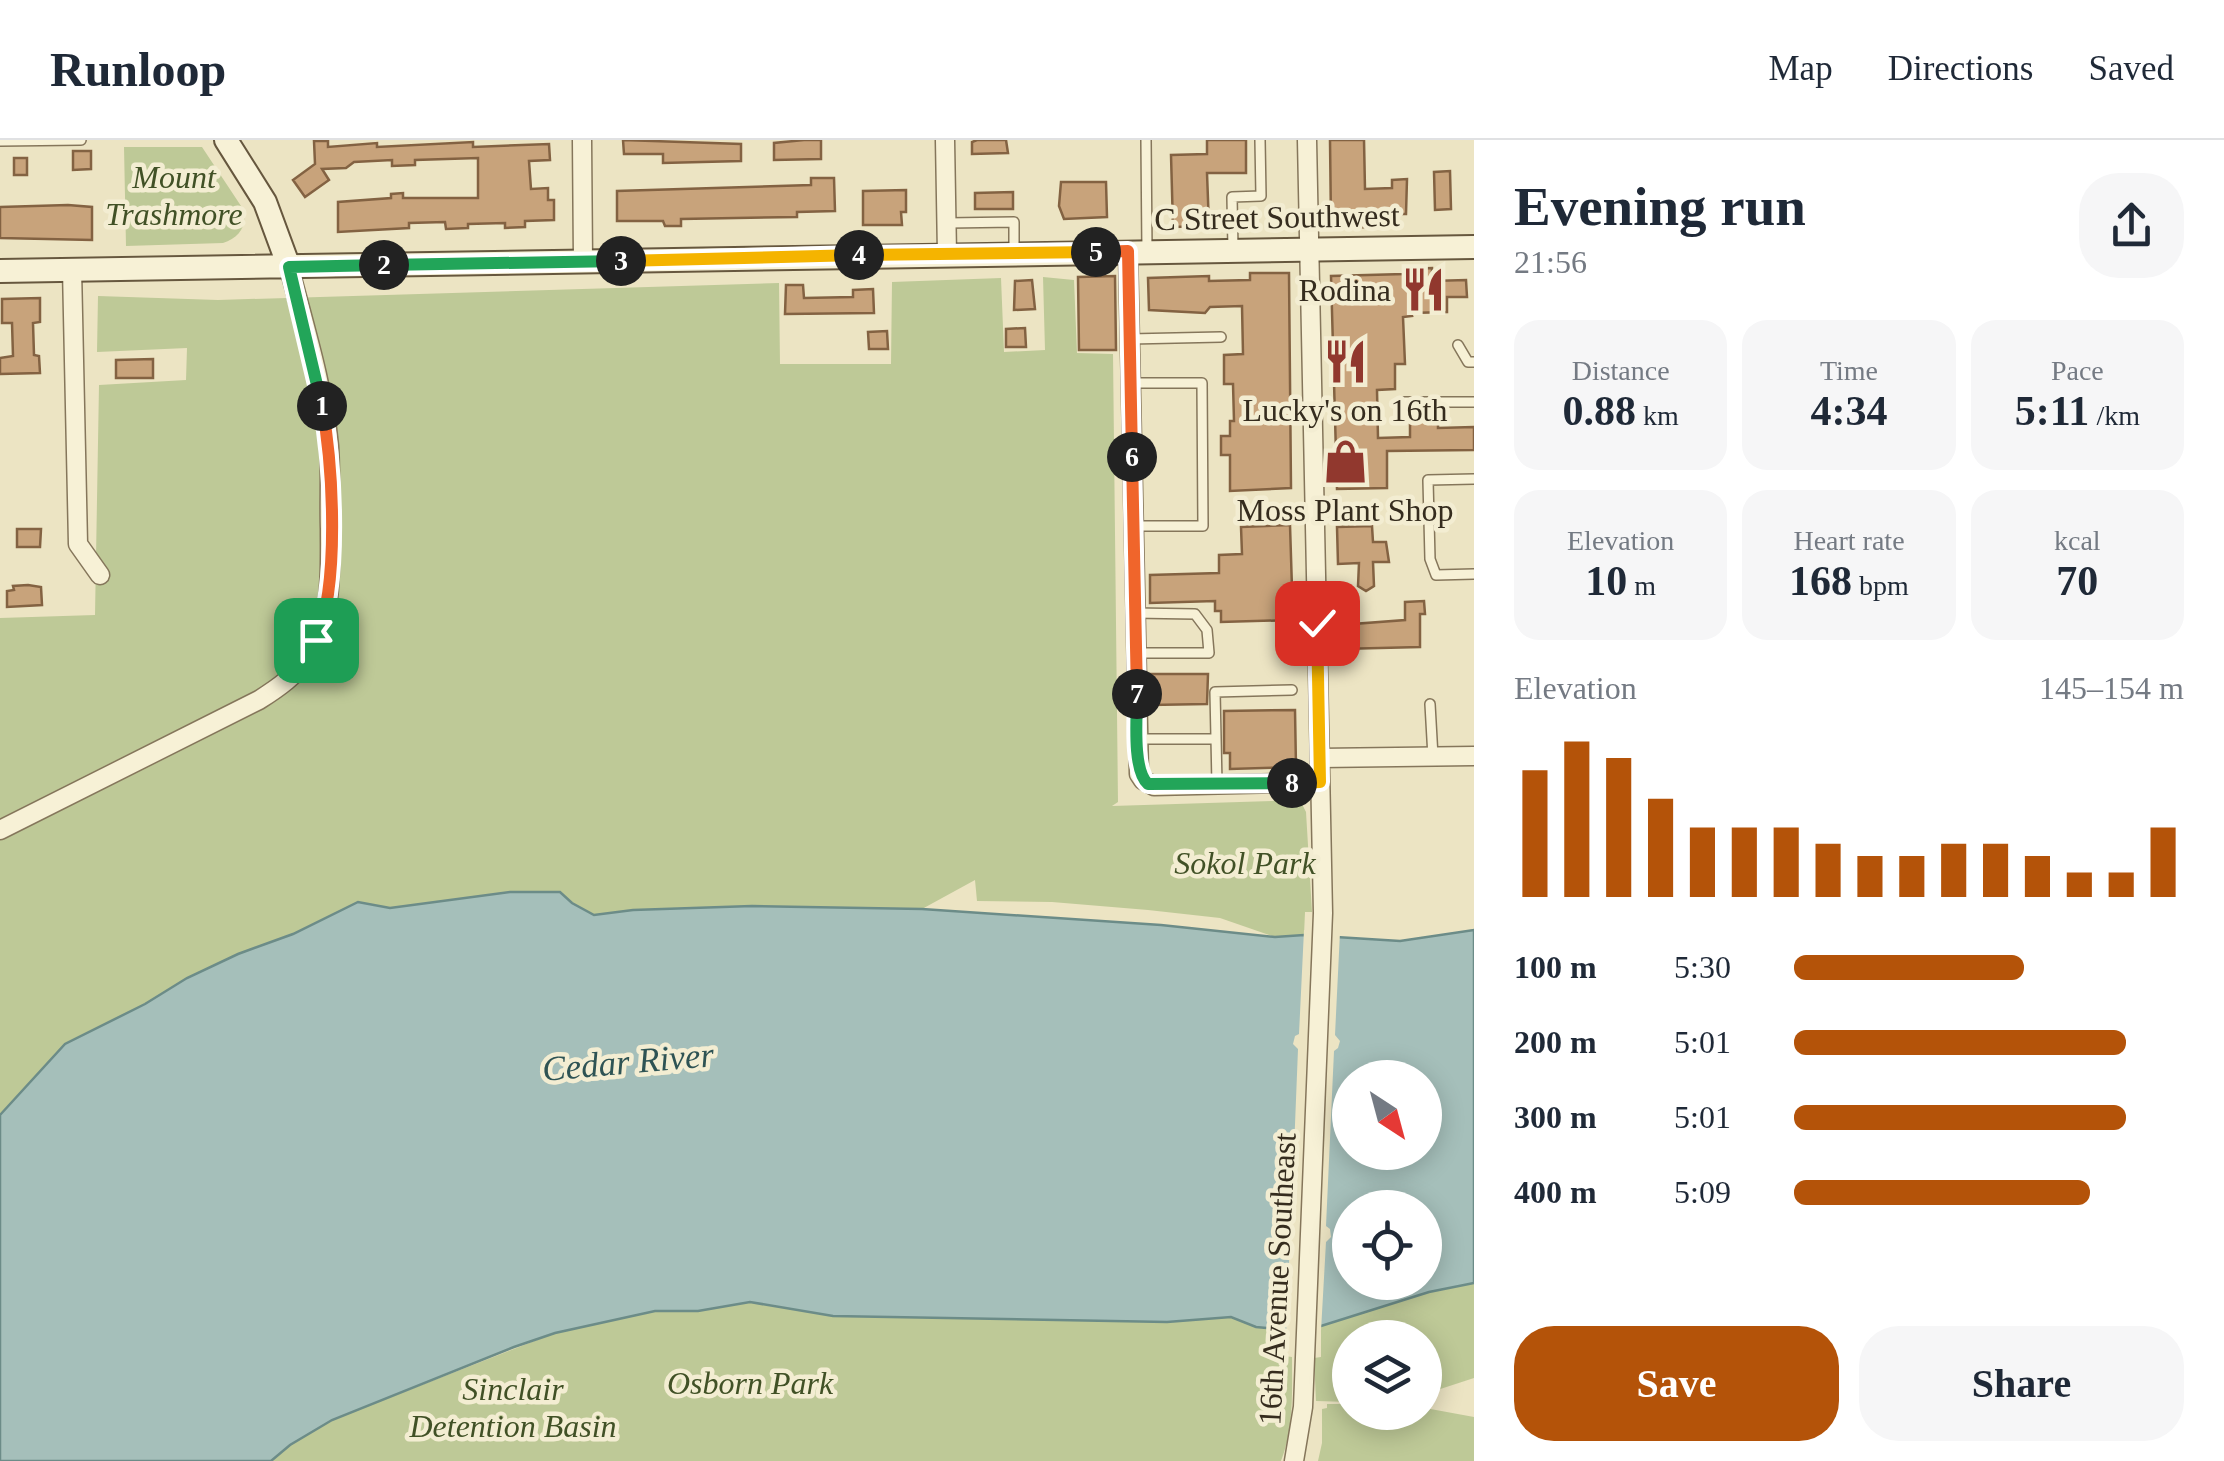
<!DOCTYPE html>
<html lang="en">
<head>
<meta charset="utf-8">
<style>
  :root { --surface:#fff; --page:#f6f6f7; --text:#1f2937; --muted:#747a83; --line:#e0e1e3; --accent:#b45309 }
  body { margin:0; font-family:Georgia,serif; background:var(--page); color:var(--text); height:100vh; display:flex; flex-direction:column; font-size:38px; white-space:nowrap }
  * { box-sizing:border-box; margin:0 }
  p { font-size:32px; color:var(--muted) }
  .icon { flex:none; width:55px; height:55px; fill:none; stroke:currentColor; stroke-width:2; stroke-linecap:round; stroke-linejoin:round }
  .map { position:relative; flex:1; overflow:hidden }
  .panel { display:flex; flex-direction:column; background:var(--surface); width:750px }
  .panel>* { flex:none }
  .needle { width:65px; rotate:144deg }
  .tools { position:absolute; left:1332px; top:920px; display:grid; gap:20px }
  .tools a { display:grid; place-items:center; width:110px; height:110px; border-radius:50%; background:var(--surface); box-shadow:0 5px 25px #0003; font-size:50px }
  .pin { position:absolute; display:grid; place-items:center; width:85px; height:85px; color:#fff; margin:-42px; border-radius:20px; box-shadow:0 5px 15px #0006 }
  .km { position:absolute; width:50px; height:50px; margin:-25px; border-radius:50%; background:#222; color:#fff; font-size:28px; line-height:50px; text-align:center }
  .round { display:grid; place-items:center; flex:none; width:105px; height:105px; border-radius:40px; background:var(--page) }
  .summary { display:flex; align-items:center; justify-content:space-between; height:170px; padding:0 40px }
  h1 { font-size:55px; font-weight:700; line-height:75px }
  .figures { display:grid; grid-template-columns:repeat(3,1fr); gap:15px; height:170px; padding:10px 40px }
  .figures div { display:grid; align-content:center; border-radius:25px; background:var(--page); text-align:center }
  .figures b { font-size:42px; font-weight:700 }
  .figures small { font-size:28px; font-weight:400 }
  .figures p { font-size:28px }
  .chart { height:280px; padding:20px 40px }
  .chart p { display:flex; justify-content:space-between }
  .chart svg { width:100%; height:180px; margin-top:10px; stroke:var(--accent); stroke-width:6 }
  .cta { display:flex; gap:20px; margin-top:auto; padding:20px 40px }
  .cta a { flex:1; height:115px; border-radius:40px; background:var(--accent); color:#fff; font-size:40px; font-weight:700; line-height:115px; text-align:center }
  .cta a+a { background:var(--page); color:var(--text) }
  ul { padding:0 40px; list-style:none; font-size:32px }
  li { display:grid; grid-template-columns:160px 120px 1fr; align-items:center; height:75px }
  li i { height:25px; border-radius:12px; background:var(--accent) }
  header { display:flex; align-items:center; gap:60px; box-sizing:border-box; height:140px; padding:0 50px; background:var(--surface); border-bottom:2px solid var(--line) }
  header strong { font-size:48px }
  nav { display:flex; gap:55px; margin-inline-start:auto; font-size:35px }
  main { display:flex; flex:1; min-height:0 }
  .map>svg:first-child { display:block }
</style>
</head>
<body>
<header>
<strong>Runloop</strong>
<nav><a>Map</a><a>Directions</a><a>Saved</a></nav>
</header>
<main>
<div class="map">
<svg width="1474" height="1321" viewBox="0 0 1474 1321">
  <rect width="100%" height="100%" fill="#ece4c3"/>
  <path fill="#bec997" d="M124 7H202L243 69C248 85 239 98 223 103L126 106Z
    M1043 137 1074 140 1077 213 1113 214 1118 662 1112 666 1273 661 1287 654 1299 658 1306 672 1312 772H1305L1304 795 1275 797 1220 778 1148 770 1052 762 977 761 975 740 922 769 752 766 633 770 594 775 572 763 560 752H510L390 768 358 762 293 794 238 814 187 838 145 864 65 904 0 975V478L95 475 99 245 186 240 187 208 97 212 98 156 218 160 779 143 780 224H891L892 142 1001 138 1004 212 1045 210Z
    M1474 1143V1238L1425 1254V1198H1350V1262L1316 1261 1314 1218 1321 1217V1186L1429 1152Z
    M750 1162 833 1176 1167 1182 1231 1177 1256 1187 1286 1190 1285 1216 1292 1217C1292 1252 1294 1288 1281 1321H271L290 1305 332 1280 555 1193 655 1171H698Z
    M1327 1264H1350V1272H1425V1268L1474 1277V1321H1318L1322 1303V1269L1327 1268Z"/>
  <path fill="#a5bfba" stroke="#6c8c88" stroke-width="2.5" fill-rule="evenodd" d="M510 752H560L572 763 594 775 633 770 752 766 922 769 1161 785 1275 797 1304 795 1400 801 1474 790V1143L1429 1152 1321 1186 1286 1190 1256 1187 1231 1177 1167 1182 833 1176 750 1162 698 1171H655L555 1193 514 1207 332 1280 290 1305 271 1321H0V975L65 904 145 864 187 838 238 814 293 794 358 762 390 768ZM1350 938H1425V1012H1350ZM1350 1068H1425V1142H1350Z"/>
  <path fill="#ece4c3" d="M1304 790 1340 792 1335 895 1340 901 1338 908 1334 911 1326 1086 1330 1089 1331 1097 1326 1102 1321 1191 1286 1195 1290 1100 1285 1091 1291 1085 1298 909 1293 904 1295 896 1299 894Z"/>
  <path fill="#c8a37b" stroke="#836242" stroke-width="2.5" d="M623 0 741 4V21L663 23V14H624Z
    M804 0H821V19L774 20V3Z
    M977 0H1006L1008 13 972 14V2Z
    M1207 0H1246V33H1207L1209 86 1173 87 1171 15 1207 14Z
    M1330 0H1364L1365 49 1392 48V40L1407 39 1406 74H1381L1382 85 1372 87 1335 88 1331 83Z
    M314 1H328V7L377 3V7L473 2V7L549 4 550 20 529 21 531 49 548 48V60H554V80L525 81V87L505 88V83L468 84V88L446 89 445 82 409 83V88L338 92V62L391 58V54L403 53V58H478V18L415 20V25L392 26V20L354 22 346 28 322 29 329 40 305 57 293 40 315 24Z
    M73 11H91V29L73 30Z
    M14 18H27V35H14Z
    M1450 31 1451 69 1435 70 1434 32Z
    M811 38H834L835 71 797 72V77L681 79V86H665L663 81H617V51L811 45Z
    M1061 42H1106L1107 77 1064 79 1059 66Z
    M906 50V72H901L902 85H863V51Z
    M1013 52V69H975V53Z
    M68 65 92 67V100L0 98V67Z
    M1432 128V141L1466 140 1467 157H1447V172L1411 173 1412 176 1403 177 1405 224H1395V249L1377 250 1378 298 1410 297V276H1438V288L1474 287V310L1387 311V348L1337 349 1331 136 1404 134V129Z
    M1250 133H1289L1291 348 1230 351V315H1221V296H1230V281H1234L1233 244H1224V215L1243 214 1242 166 1210 167 1205 173 1149 170 1148 138 1209 136V141L1250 140Z
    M1115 136 1116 210H1079L1078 137Z
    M1032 140 1035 169 1014 170 1015 141Z
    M786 145H803L804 158 853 157V150L873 149 874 173 785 174Z
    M40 158V182L33 183 34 215 39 216 40 233 0 234V218L13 216 12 183H2V159Z
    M1025 188 1026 207H1006V189Z
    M887 191 888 209H869L868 192Z
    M153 219V238H116V220Z
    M1290 385 1293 480 1221 482V471H1215V461L1150 463V435L1219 433V415L1242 414 1241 387Z
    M1372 386 1373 402H1386L1389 422H1373L1374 446 1366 451 1358 446 1359 423 1338 424 1337 387Z
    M17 389H41L40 407H17Z
    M28 445 41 447 42 465 7 467V451L14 450 13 446Z
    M1424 461 1425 474H1420V507L1340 509V485L1405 480V462Z
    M1150 534H1208L1207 564 1150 565Z
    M1295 570 1296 627 1230 629V613H1224V571Z"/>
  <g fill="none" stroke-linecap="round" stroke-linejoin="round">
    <defs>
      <path id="service" d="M1146 0 1147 111
        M0 1 81 0
        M948 83 1014 82V113
        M1233 109 1232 57 1261 56 1260 0
        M1130 199 1221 197
        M1458 205 1468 222H1474
        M1131 243H1202L1203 386H1133
        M1400 262H1474
        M1474 339 1428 340 1430 419 1436 435 1474 434
        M1135 473 1195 474 1207 490 1209 513H1135
        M1430 564 1433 617
        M1138 599H1216
        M1217 644 1215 552 1292 550"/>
      <path id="minor" d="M582 0 583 121
        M945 0 947 114
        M1128 111 1139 634 1143 640 1154 646 1320 642
        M72 129 78 404 100 435
        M1320 618 1474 616
        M0 690 259 560C278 548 297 535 309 515 333 475 330 434 330 389 329 362 331 333 329 306 323 245 304 185 289 127
        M1294 1321 1303 1267 1323 773 1307 0"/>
      <path id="secondary" d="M226 0 265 62 289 127
        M0 131 1474 107"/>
    </defs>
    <use href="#service" stroke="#85765b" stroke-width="12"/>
    <use href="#minor" stroke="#85765b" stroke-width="21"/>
    <use href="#secondary" stroke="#66573e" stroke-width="26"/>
    <use href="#service" stroke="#f7f1d6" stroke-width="9"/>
    <use href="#minor" stroke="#f7f1d6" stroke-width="18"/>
    <use href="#secondary" stroke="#f7f1d6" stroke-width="22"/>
  </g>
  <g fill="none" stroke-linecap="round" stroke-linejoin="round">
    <defs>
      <path id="split-1" d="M316 500C340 445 333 326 322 266"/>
      <path id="split-2" d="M322 266 289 127 384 125"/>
      <path id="split-3" d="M384 125 621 121"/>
      <path id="split-4" d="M621 121 859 115"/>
      <path id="split-5" d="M859 115 1096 112"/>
      <path id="split-6" d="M1096 112 1128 111 1132 317"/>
      <path id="split-7" d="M1132 317 1137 554"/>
      <path id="split-8" d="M1137 554C1137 576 1132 630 1148 644L1292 643"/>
      <path id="split-9" d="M1292 643 1320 642 1317 483"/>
    </defs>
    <use href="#split-1" stroke="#fff" stroke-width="20"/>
    <use href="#split-2" stroke="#fff" stroke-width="20"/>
    <use href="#split-3" stroke="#fff" stroke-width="20"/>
    <use href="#split-4" stroke="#fff" stroke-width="20"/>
    <use href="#split-5" stroke="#fff" stroke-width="20"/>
    <use href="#split-6" stroke="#fff" stroke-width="20"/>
    <use href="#split-7" stroke="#fff" stroke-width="20"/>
    <use href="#split-8" stroke="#fff" stroke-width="20"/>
    <use href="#split-9" stroke="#fff" stroke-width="20"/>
    <use href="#split-1" stroke="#f0652b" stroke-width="12"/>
    <use href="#split-2" stroke="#22a559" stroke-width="12"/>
    <use href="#split-3" stroke="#22a559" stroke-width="12"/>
    <use href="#split-4" stroke="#f5b400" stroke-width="12"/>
    <use href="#split-5" stroke="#f5b400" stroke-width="12"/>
    <use href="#split-6" stroke="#f0652b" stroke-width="12"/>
    <use href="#split-7" stroke="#f0652b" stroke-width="12"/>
    <use href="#split-8" stroke="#22a559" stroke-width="12"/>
    <use href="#split-9" stroke="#f5b400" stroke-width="12"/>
  </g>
  <defs>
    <symbol id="restaurant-bare" viewBox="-9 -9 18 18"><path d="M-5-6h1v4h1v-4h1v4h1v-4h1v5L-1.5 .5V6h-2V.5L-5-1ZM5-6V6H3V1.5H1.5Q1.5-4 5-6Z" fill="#91382e" stroke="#f3edd2" stroke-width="2.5" paint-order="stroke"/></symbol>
    <symbol id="shop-bare" viewBox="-9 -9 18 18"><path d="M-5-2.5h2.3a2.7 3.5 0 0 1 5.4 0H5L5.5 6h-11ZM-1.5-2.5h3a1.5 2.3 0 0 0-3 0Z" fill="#91382e" stroke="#f3edd2" stroke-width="2.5" paint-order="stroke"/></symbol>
  </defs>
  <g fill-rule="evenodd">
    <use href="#restaurant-bare" x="1392" y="118" width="63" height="63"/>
    <use href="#restaurant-bare" x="1314" y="190" width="63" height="63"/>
    <use href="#shop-bare" x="1314" y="290" width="63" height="63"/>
  </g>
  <g text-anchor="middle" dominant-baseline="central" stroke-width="9" stroke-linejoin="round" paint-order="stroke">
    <g font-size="32" font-style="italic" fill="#415126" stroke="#f3edd2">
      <text x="174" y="37">Mount<tspan x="174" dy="37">Trashmore</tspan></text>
      <text x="1245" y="723">Sokol Park</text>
      <text x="750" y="1243">Osborn Park</text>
      <text x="513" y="1249">Sinclair<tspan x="513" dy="37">Detention Basin</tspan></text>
    </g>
    <g font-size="32" fill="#352c1e" stroke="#f3edd2">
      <text transform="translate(1277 77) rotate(-1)">C Street Southwest</text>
      <text transform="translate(1277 1139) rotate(-87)">16th Avenue Southeast</text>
    </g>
    <g font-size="32" fill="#352c1e" stroke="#f3edd2">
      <text x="1391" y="150" text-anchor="end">Rodina</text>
      <text x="1345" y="270">Lucky's on 16th</text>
      <text x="1345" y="370">Moss Plant Shop</text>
    </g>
    <g font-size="35" font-style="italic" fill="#2e5354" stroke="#f3edd2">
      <text transform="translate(628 922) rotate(-5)">Cedar River</text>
    </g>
  </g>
</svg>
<div class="tools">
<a><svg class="needle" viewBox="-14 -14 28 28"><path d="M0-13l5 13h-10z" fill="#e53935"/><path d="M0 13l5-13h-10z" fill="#747a83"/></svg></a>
<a><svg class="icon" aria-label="locate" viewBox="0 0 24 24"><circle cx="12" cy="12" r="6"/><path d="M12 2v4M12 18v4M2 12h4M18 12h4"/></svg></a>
<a><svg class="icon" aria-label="layers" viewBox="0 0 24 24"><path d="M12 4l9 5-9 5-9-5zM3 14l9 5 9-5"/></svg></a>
</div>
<div class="pin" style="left:316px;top:500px;background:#1e9e55"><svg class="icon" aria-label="arrive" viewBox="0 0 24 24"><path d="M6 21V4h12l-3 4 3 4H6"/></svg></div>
<div class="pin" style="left:1317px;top:483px;background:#d93025"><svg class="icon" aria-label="check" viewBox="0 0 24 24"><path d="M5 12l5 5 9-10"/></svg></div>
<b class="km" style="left:322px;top:266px">1</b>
<b class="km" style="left:384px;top:125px">2</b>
<b class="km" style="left:621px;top:121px">3</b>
<b class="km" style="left:859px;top:115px">4</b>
<b class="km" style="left:1096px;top:112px">5</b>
<b class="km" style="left:1132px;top:317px">6</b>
<b class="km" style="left:1137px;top:554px">7</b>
<b class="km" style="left:1292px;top:643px">8</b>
</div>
<section class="panel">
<div class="summary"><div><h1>Evening run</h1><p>21:56</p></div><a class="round"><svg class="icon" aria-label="share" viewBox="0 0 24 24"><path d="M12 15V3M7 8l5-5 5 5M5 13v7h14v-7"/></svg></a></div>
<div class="figures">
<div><p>Distance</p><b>0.88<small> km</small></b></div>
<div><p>Time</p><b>4:34</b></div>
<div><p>Pace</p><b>5:11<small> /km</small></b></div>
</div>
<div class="figures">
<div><p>Elevation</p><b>10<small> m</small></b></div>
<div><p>Heart rate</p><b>168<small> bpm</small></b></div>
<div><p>kcal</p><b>70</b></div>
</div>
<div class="chart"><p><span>Elevation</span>145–154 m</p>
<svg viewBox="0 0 160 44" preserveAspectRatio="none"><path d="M5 44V13M15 44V6M25 44V10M35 44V20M45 44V27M55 44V27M65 44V27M75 44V31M85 44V34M95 44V34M105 44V31M115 44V31M125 44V34M135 44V38M145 44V38M155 44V27"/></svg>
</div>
<ul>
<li><b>100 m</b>5:30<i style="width:59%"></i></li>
<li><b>200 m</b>5:01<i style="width:85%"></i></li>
<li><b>300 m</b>5:01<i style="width:85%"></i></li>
<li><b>400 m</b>5:09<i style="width:76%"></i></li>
</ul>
<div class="cta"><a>Save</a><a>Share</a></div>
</section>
</main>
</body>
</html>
